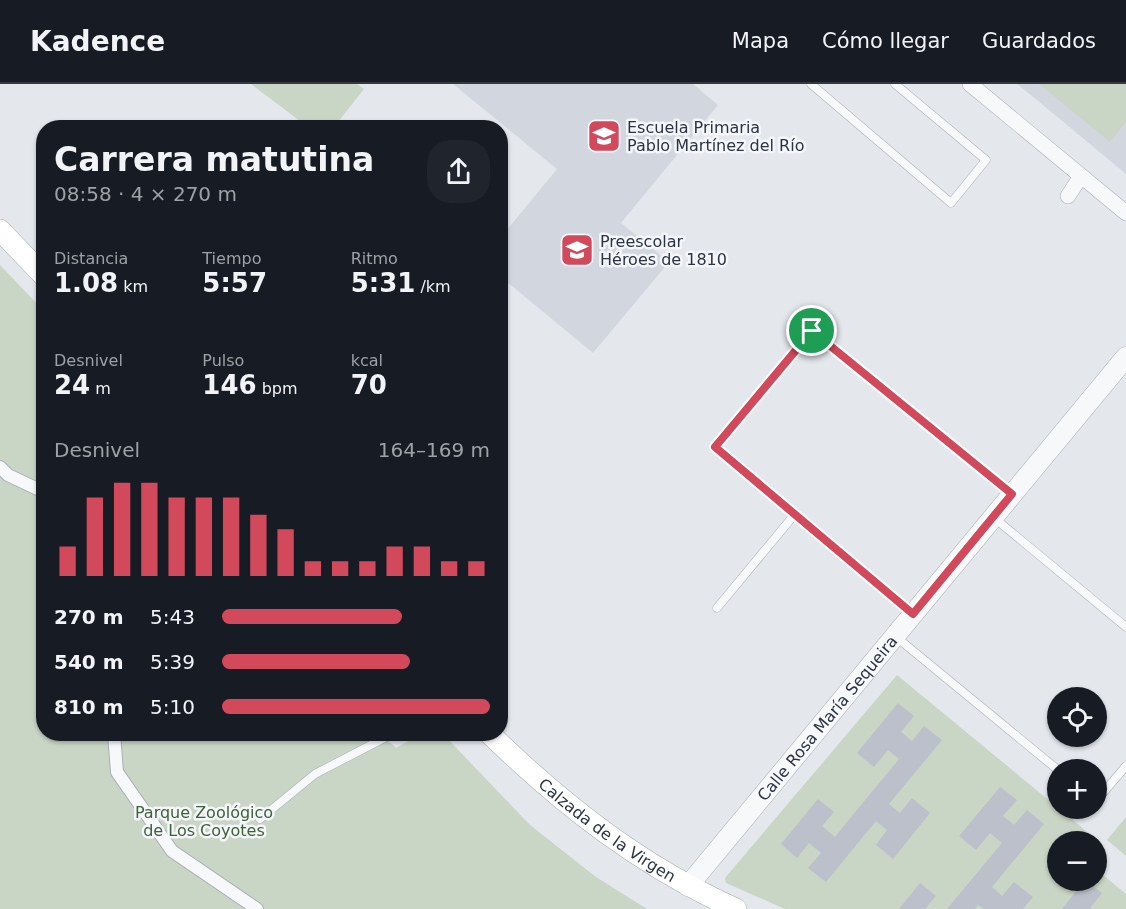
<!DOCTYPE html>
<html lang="es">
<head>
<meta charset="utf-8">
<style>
  :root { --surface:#171b24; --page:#20242c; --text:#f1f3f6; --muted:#9ea1a6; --line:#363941; --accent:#d1495b }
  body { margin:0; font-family:"DejaVu Sans",sans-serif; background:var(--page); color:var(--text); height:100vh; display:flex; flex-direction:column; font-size:22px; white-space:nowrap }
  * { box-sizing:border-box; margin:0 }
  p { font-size:20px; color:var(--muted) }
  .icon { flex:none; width:33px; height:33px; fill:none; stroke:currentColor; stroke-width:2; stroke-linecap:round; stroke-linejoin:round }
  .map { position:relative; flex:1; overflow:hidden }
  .panel { position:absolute; left:36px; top:36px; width:472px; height:621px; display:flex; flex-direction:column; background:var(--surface); border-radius:24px; box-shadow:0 2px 4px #0004 }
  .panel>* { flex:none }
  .buttons { position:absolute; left:1047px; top:603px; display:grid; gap:12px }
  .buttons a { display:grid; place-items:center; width:60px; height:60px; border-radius:50%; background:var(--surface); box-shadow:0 2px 4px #0004; font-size:30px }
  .pin { position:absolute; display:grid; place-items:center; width:51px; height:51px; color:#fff; margin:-26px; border:3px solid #fff; border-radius:50%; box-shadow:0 2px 6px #0007 }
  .round { display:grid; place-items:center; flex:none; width:63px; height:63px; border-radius:24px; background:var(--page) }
  .overview { display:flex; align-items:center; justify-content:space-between; height:102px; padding:0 18px }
  h1 { font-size:33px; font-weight:700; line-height:45px }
  .metrics { display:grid; grid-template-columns:repeat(3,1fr); gap:9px; height:102px; padding:6px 18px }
  .metrics div { display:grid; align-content:center }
  .metrics b { font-size:26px; font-weight:700 }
  .metrics small { font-size:16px; font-weight:400 }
  .metrics p { font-size:16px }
  .chart { height:168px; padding:12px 18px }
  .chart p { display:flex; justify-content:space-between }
  .chart svg { width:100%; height:108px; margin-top:6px; stroke:var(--accent); stroke-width:6 }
  ul { padding:0 18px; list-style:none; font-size:20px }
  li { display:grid; grid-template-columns:96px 72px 1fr; align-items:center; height:45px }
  li i { height:15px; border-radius:8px; background:var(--accent) }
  header { display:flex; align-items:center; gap:36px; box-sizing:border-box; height:84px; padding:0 30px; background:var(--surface); border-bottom:2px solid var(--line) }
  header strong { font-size:28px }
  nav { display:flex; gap:33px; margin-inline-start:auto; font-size:21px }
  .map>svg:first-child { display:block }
</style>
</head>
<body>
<header>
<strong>Kadence</strong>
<nav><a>Mapa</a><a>Cómo llegar</a><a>Guardados</a></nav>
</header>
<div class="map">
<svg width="1126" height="825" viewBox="0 0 1126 825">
  <rect width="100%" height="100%" fill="#e4e7ec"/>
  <path fill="#d2d6de" d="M453 0H693L718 21 621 139 669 178 593 269 501 193V153L557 85Z
    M1017 0H1126V90L1043 21Z"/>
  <path fill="#c9d6c5" d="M251 0H357L364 5 334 43H308Z
    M1039 0H1126V38L1110 58Z
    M0 181 43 226 44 650H381L396 664 421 650H443L530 741 596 793 647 825H0Z
    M897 591 1097 756 1095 758H1058V796H1096L1097 786 1126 810V825H785L726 799 725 794Z
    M1126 733V772L1107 756Z"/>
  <path fill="#bbc0ca" d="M898 619 914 632 901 648 912 657 924 642 942 656 889 720 900 729 912 714 930 729 893 775 876 761 887 746 876 737 826 798 808 784 821 769 809 759 797 774 781 760 818 715 834 728 822 742 835 753 847 738 899 675 888 666 874 683 857 669Z
    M1000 703 1017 716 1003 732 1014 741 1027 726 1044 740 992 803 1002 812 1014 798 1033 813 1023 825H984L978 821 975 825H947L1002 759 990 749 976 766 959 752Z
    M1085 796 1102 809 1090 824 1092 825H1062Z
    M920 799 936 812 925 825H899Z"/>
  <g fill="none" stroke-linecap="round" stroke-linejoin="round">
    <defs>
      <path id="service" d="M811 0 951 119 986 76 895 0
        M993 433 1126 543
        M717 524 795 430
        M912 529 715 363 812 247 1011 410
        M895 552 1058 686
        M1096 717 1126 682
        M260 735 315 690 392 650"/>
      <path id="pedestrian" d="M0 383 8 391 44 408
        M114 650 117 688 172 767 257 825"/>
      <path id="minor" d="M970 0 1126 129
        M1068 112 1081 92"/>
      <g id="tertiary">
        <path id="s1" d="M688 802 1126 273"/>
      </g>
      <g id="secondary">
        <path d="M0 146 44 192"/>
        <path id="s2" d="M490 650C564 722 641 782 736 825"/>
      </g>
    </defs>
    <use href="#service" stroke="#a9aeb7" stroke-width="9"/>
    <use href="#pedestrian" stroke="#a9aeb7" stroke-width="14"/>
    <use href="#minor" stroke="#a9aeb7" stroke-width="16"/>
    <use href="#tertiary" stroke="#a9aeb7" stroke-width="21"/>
    <use href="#secondary" stroke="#a9aeb7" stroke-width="22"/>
    <use href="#service" stroke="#f7f8fa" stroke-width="8"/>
    <use href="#pedestrian" stroke="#f7f8fa" stroke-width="12"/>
    <use href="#minor" stroke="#f7f8fa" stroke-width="15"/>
    <use href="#tertiary" stroke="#f7f8fa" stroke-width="20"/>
    <use href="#secondary" stroke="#fff" stroke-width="21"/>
  </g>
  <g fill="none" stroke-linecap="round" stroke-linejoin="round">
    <defs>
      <path id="route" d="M812 247 1012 410 913 530 715 363Z"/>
    </defs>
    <use href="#route" stroke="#fff" stroke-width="12"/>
    <use href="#route" stroke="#d1495b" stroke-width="8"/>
  </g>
  <defs>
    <symbol id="school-square" viewBox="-11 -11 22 22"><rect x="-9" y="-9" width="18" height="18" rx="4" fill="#d1495b" stroke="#f4f6f9"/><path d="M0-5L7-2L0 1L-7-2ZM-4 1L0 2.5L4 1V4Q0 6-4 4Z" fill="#fff"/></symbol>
  </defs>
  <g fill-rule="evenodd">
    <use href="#school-square" x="585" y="33" width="38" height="38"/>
    <use href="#school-square" x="558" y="147" width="38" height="38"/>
  </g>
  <g text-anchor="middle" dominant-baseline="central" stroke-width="5" stroke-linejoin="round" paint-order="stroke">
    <g font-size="16" fill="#2b3445" stroke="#f4f6f9" text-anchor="start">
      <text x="627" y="43">Escuela Primaria<tspan x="627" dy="18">Pablo Martínez del Río</tspan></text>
      <text x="600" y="157">Preescolar<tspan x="600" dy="18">Héroes de 1810</tspan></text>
    </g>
    <g font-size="16" fill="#2b3445" stroke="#f4f6f9">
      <text stroke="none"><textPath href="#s1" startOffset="218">Calle Rosa María Sequeira</textPath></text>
      <text stroke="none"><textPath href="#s2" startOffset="152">Calzada de la Virgen</textPath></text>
    </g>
    <g font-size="16" fill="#3f6138" stroke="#f4f6f9">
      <text x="204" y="728">Parque Zoológico<tspan x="204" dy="18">de Los Coyotes</tspan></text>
    </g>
  </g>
</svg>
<div class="buttons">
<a><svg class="icon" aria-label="locate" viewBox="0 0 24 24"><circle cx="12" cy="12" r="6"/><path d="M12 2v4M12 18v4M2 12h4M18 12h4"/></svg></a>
<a>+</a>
<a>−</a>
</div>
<div class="pin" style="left:812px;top:247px;background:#1e9e55"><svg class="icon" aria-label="arrive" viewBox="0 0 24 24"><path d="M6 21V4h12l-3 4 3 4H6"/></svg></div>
<section class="panel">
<div class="overview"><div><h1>Carrera matutina</h1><p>08:58 · 4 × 270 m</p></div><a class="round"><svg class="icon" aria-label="share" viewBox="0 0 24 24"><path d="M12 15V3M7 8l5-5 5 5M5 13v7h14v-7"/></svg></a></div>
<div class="metrics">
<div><p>Distancia</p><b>1.08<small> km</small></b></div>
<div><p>Tiempo</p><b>5:57</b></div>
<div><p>Ritmo</p><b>5:31<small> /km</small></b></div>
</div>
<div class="metrics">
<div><p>Desnivel</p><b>24<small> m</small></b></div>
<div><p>Pulso</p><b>146<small> bpm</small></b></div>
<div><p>kcal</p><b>70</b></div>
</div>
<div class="chart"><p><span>Desnivel</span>164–169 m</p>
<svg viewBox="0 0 160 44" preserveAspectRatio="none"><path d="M5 44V32M15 44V12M25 44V6M35 44V6M45 44V12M55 44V12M65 44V12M75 44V19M85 44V25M95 44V38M105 44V38M115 44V38M125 44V32M135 44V32M145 44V38M155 44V38"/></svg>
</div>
<ul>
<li><b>270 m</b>5:43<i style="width:67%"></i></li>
<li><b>540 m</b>5:39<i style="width:70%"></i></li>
<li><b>810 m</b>5:10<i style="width:100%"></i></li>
</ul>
</section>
</div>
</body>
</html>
